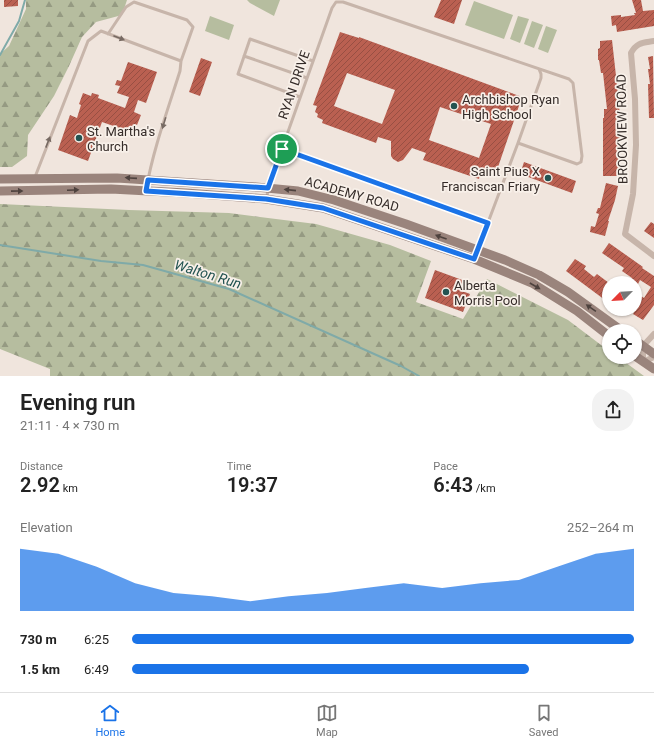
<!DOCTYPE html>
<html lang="en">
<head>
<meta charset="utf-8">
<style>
  :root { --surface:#fff; --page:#f2f2f2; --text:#222; --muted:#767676; --line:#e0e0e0; --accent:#1a73e8 }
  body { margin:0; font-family:Roboto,sans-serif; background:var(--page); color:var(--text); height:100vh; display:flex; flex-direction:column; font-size:15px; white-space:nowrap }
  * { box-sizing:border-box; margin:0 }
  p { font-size:13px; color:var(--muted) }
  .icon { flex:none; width:22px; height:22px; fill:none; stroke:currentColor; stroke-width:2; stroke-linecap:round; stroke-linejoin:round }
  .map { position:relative; height:376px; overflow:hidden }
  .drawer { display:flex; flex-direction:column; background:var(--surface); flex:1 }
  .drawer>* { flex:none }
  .needle { width:26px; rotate:246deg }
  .controls { position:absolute; left:602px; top:276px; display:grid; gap:8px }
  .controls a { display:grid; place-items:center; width:40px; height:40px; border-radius:50%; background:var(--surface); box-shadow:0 1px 3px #0004; font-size:20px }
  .pin { position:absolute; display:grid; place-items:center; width:34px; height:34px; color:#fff; margin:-17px; border:2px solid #fff; border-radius:50%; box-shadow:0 1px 4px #0007 }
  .round { display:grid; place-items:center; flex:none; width:42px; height:42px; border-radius:16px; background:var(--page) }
  .headline { display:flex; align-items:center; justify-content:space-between; height:68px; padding:0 20px }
  h1 { font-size:22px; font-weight:600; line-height:30px }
  .figures { display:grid; grid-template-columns:repeat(3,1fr); gap:6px; height:68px; padding:4px 20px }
  .figures div { display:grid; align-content:center }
  .figures b { font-size:20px; font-weight:600 }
  .figures small { font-size:11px; font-weight:400 }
  .figures p { font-size:11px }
  .chart { height:112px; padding:8px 20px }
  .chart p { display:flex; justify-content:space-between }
  .chart svg { width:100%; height:72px; margin-top:4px; fill:var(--accent); opacity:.7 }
  ul { padding:0 20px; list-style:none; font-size:13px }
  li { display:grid; grid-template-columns:64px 48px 1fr; align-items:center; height:30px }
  li i { height:10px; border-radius:5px; background:var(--accent) }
  .tab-bar { display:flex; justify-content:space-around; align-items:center; height:56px; border-top:1px solid var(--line); background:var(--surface); font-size:11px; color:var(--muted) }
  .tab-bar a { display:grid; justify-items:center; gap:2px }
  .tab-bar .on { color:var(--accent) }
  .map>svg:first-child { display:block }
</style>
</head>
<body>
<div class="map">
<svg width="654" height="376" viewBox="0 0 654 376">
  <defs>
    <pattern id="forest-firs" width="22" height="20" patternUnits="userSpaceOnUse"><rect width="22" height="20" fill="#b6bd9f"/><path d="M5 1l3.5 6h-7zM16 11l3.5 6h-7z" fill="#959a82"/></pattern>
    <pattern id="building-hatch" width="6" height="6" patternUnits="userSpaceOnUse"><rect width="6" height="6" fill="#ba6051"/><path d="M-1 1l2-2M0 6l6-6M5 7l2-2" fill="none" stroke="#984f43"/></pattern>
  </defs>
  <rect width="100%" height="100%" fill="#f0e5dd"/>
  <path fill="#b6bd9f" d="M247 0H280L274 16 250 3Z
    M474 1 513 15 504 39 465 25Z
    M210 16 234 25 229 40 205 31Z
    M518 16 529 19 520 43 510 39Z
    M532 21 543 25 534 48 524 44Z
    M546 26 557 30 548 53 538 49Z"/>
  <path fill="url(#forest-firs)" d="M26 0H127L122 15 96 22 82 37 69 66 54 96 28 135 27 156 12 167H0V54L9 46 26 9Z
    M0 204 129 210 229 213 316 224 390 245 431 261 416 302 463 319 487 279 568 320 609 351V357H618L644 376H50V369L0 349Z"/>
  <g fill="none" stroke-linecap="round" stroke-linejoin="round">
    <path stroke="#7faaa8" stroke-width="2" d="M0 55 19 21 25 0
      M0 245 101 261 143 265 229 289 401 366 419 376"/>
  </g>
  <path fill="url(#building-hatch)" fill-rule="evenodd" d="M4 0H18V6L4 7Z
    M441 0H462L454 24 434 17Z
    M632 0H641L643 11 654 10V26L617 32 616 25 612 26 611 16 621 15V17L635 15 634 13H636Z
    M340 32 359 38V37L522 97 497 170 493 169 491 175 488 174 486 177 480 175 479 179 423 160 426 153 412 148 403 160 398 162 393 159 391 156V141L378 137 376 143 322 123 323 120 317 117 318 114 315 112 317 106 313 105ZM347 73 395 90 382 124 334 106ZM440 107 491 124 479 158 429 140Z
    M612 40 618 94 620 116V158L619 176H603V118H604V109H607L603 73H601L599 60H598V49L600 48V41Z
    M653 56 654 118H649L648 84H650L648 69H650L648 57Z
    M201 58 212 62 200 96 189 92Z
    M128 62 157 72 146 103 138 100 134 112 141 115 137 125 134 124 131 132 102 122 88 161 58 150 70 115 77 118 81 105 79 104 83 93 91 96 92 93 99 95 98 98 125 108 129 97 117 93 120 86 115 85 117 80 121 81Z
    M524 162 576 181 572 193 520 174Z
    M606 183 618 186 615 200 608 221H609L605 236 590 232 591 226 595 227 599 214 596 213 598 208H600Z
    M651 222 654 224V238L644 231Z
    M609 243 643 267 642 268 654 276V305L643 320 633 314 640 303 637 301 638 298 641 296 644 298 651 287 640 280 638 284 634 282 633 281 632 278 622 271 624 268 602 253Z
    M575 259 586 266 584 269 594 277 597 274 609 283V303L566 271Z
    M435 270 465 281 462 291 470 294 463 312 425 298Z"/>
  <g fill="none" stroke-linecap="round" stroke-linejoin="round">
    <path stroke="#c7b5aa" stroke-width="3" d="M108 34 126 7 134 2 187 20 193 27 181 61
      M244 56 307 78
      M300 97 238 74 250 39 313 61
      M282 149 488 223
      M35 177 88 41 101 31 181 61 180 71C168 109 153 150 146 190
      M267 197 268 188 332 8 336 2H343L569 79 573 83 582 156 581 162 577 164 518 143
      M478 249 518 143 541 78V74L539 69"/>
    <path stroke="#c7b5aa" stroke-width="6" d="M654 41C643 43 637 42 631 53L635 99 636 145 633 194 625 234 654 256
      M654 334 643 346V362L654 357"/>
    <path stroke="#9a847c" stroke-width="9" d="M0 179 117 178 256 187 298 191 334 200 406 224 505 260 539 275 568 292 622 331
      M0 191 111 189 186 193 266 199 323 208 474 259 532 283 577 311 609 336
      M635 340 654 354
      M635 356 654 369"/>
  </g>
  <defs><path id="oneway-solid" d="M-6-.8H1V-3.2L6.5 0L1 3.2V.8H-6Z"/></defs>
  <g fill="#776a63">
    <use href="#oneway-solid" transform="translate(119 38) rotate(21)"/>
    <use href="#oneway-solid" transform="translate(164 123) rotate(107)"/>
    <use href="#oneway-solid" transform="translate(48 142) rotate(-69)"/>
  </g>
  <g fill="#4e423e">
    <use href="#oneway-solid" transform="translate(131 178) rotate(-176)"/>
    <use href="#oneway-solid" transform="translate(73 190) rotate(-2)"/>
    <use href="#oneway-solid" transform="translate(290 190) rotate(-174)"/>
    <use href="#oneway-solid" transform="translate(17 191) rotate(-1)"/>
    <use href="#oneway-solid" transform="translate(441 237) rotate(-160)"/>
    <use href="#oneway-solid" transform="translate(535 286) rotate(30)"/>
    <use href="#oneway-solid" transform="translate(591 308) rotate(-145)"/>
  </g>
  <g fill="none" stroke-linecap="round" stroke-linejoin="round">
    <defs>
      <path id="route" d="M282 149 488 223 474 259 323 208 266 199 146 191 148 180 268 188Z"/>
    </defs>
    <use href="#route" stroke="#fff" stroke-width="8"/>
    <use href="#route" stroke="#1a73e8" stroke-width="5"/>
  </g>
  <g fill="#235351" stroke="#f8f0e9" stroke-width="1.5">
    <circle cx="454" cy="106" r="4"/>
    <circle cx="79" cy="138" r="4"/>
    <circle cx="548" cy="178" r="4"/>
    <circle cx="446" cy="292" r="4"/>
  </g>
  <g text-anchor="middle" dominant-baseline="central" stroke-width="3.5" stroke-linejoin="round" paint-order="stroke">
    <g font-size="13" fill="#352c29" stroke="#f8f0e9">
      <text transform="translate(294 85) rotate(-71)">RYAN DRIVE</text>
      <text transform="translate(622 129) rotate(-91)">BROOKVIEW ROAD</text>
      <text transform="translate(352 194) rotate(16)">ACADEMY ROAD</text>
    </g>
    <g font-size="13" fill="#352c29" stroke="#f8f0e9" text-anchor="start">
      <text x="462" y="99">Archbishop Ryan<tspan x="462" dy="15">High School</tspan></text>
      <text x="87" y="131">St. Martha's<tspan x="87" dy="15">Church</tspan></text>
      <text x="540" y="171" text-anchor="end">Saint Pius X<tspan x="540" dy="15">Franciscan Friary</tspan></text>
      <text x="454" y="285">Alberta<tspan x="454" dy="15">Morris Pool</tspan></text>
    </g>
    <g font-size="14" font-style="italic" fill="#235351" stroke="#f8f0e9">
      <text transform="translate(208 274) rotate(17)">Walton Run</text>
    </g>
  </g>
</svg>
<div class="controls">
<a><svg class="needle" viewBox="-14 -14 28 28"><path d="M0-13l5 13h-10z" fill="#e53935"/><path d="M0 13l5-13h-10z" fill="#767676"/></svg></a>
<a><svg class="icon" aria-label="locate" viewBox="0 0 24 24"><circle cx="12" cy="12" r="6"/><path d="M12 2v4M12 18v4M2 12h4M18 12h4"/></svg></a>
</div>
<div class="pin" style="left:282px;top:149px;background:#1e9e55"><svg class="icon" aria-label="arrive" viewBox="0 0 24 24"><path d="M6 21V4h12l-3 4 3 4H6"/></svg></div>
</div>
<section class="drawer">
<div class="headline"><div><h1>Evening run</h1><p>21:11 · 4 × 730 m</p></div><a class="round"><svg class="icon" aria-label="share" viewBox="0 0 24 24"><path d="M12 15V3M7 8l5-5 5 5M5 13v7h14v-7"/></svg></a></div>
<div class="figures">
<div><p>Distance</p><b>2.92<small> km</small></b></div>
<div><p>Time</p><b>19:37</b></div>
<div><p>Pace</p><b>6:43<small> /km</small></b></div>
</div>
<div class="chart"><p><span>Elevation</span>252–264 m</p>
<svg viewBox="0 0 160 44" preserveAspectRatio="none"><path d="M0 44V6L10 9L20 17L30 27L40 33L50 35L60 38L70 35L80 33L90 30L100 27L110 30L120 27L130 25L140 17L150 9L160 6V44z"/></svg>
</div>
<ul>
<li><b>730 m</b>6:25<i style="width:100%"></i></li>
<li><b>1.5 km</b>6:49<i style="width:79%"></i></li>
</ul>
</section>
<nav class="tab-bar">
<a class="on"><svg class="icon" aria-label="home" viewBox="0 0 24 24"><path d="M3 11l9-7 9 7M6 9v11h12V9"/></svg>Home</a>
<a><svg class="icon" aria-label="map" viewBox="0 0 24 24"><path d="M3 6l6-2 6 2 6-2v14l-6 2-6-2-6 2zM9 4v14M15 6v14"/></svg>Map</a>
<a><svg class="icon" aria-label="saved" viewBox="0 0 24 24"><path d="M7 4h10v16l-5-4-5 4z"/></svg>Saved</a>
</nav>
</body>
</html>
